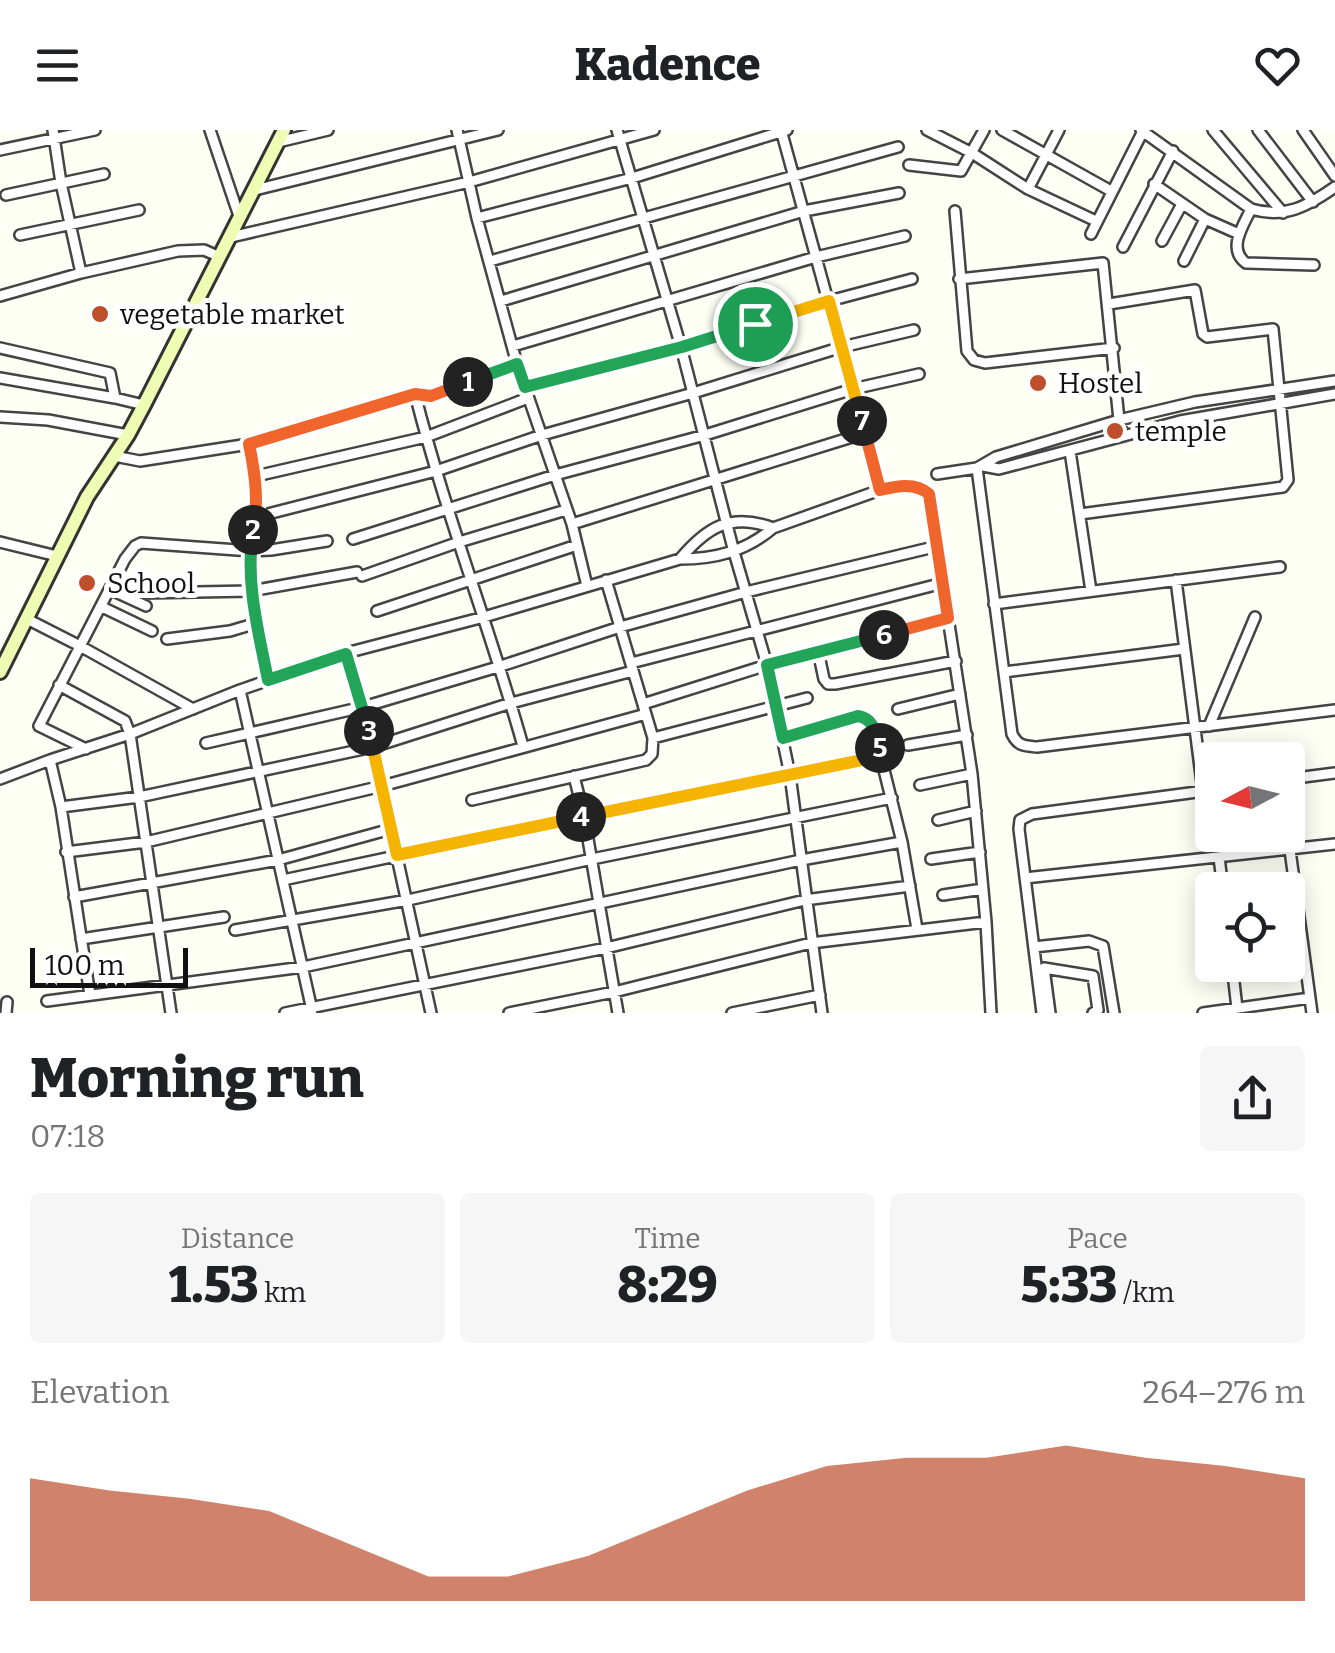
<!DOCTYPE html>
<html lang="en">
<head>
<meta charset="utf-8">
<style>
  :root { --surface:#fff; --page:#f6f6f6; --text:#202124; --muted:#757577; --accent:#bd4f2c }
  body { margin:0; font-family:Bitter,serif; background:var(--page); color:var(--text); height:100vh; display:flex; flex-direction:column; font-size:38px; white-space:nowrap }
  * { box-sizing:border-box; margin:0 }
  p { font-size:32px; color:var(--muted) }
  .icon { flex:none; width:55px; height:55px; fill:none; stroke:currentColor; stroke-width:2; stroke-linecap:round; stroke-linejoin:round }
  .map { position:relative; height:883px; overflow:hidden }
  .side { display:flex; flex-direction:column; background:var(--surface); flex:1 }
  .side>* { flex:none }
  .needle { width:65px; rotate:263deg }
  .controls { position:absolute; left:1195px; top:612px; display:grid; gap:20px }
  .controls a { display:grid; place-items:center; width:110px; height:110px; border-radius:10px; background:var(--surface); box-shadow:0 5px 25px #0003; font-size:50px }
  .scale { position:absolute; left:30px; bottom:25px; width:158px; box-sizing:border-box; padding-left:10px; border:5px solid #111; border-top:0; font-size:28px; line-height:35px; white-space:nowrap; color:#111; -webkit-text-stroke:8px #fff; paint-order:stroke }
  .pin { position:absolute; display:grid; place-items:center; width:85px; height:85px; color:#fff; margin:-42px; border:5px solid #fff; border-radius:50%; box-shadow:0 2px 10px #0007 }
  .km { position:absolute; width:50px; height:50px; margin:-25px; border-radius:50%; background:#222; color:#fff; font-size:28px; line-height:50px; text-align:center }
  .round { display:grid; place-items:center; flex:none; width:105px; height:105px; border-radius:10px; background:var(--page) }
  .headline { display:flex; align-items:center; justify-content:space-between; height:170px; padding:0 30px }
  h1 { font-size:55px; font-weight:800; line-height:75px }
  .metrics { display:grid; grid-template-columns:repeat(3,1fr); gap:15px; height:170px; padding:10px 30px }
  .metrics div { display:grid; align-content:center; border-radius:10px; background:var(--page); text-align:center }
  .metrics b { font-size:50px; font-weight:800 }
  .metrics small { font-size:28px; font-weight:400 }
  .metrics p { font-size:28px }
  .chart { height:280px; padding:20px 30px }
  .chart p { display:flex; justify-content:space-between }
  .chart svg { width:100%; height:180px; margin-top:10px; fill:var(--accent); opacity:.7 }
  header { display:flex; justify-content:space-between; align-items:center; height:130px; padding:0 30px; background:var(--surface); font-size:45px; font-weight:800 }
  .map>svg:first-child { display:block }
</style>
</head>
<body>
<header><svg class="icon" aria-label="menu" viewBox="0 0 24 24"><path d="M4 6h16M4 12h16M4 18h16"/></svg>Kadence<svg class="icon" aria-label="heart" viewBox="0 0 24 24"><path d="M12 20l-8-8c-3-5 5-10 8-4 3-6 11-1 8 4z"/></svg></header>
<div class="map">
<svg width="1335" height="883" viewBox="0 0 1335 883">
  <rect width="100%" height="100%" fill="#fefff5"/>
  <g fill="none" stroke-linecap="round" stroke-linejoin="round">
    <defs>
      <path id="street" d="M53 0 61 53 81 143
        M210 0 239 86
        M457 0 477 88 517 234 572 394 587 456
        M617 0 681 217 734 422 767 535 790 645 822 883
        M781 0 880 360
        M927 0 972 23 1028 59
        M1002 0 1111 61
        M1059 0 1028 59 1096 91
        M1141 0 1251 79C1285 89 1308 76 1335 57
        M1213 0 1283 83
        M1258 0 1313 72
        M1303 0 1335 46
        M278 12 328 0
        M0 20 95 0
        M909 35 961 41 984 0
        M1154 54 1205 89 1239 104
        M255 60 498 0
        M6 65 104 44
        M1251 79C1243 96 1227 119 1246 133L1314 135
        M955 81 967 221 974 230 985 233 1114 218
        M477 88 632 48 787 0
        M1091 104 1143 1
        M20 105 139 80
        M231 107 469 52 654 0
        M1162 111 1182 74
        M1123 117 1173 21
        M490 131 898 17
        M1184 131 1205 89
        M959 149 1103 133 1119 290 1123 306
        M0 166 81 143 178 121 204 120 220 127
        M501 171 804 81 899 63
        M513 216 816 127 905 106
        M0 218 110 243 115 268
        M0 248 115 268 144 275
        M1335 251 1195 272 1119 290 996 327 977 338 1012 604C1018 616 1024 616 1037 617L1335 580
        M525 257 681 217 829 171 912 149
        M415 264C445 383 490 498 523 616
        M0 287 48 290 128 305
        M249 314 256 346V375L249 442 251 461 268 550
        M1070 321 1091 461
        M114 326 140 331 249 314 415 264 431 265 517 234
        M983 336 999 339 1180 291 1335 264
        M937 344 977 338
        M256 346 426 307 528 268
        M1080 384 1283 357 1288 350 1273 199 1207 207 1203 204 1195 160 1109 174
        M256 387 436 341 542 305 693 263 842 217 914 200
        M572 394 865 303
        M773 398 880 360 912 356 922 358 929 364 972 644 986 792 991 883
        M353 409 555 345 705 305 853 259 919 244
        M0 412 57 426
        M362 446 459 412 566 380
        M1176 450 1203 661
        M111 460 146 476
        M142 463 251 461 357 442
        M994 474 1280 437
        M102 477 152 501
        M377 481 577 415
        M27 489 80 516 193 579
        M167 509 230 501 257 493
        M818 521 824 549 828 554H835L956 531
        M346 523 373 617 431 883
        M631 533 943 453
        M1004 542 1184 519
        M59 555 125 591 130 604 171 883
        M240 560 312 880
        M643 574 767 535 948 488
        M898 579 960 564
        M1209 596 1255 487
        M783 607 859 586 866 587 872 592 902 712 917 799
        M653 608 807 568
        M206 613 363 577 501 536 620 497 746 462 938 416
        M908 615 967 605
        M86 619 39 596 125 429 135 416 141 413 251 421 271 420 327 411
        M50 630 61 677 90 865
        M574 646 584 686 618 883
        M0 649 50 630 130 604 240 560 346 523 484 487 680 429C716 429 746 421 773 398 731 382 707 397 680 429
        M1288 649 1335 643
        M920 655 972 644
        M472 670 646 630 652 624 653 608 606 450
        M61 677 139 667 373 617 511 573 633 541
        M938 690 976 681
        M1290 720 1312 883
        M66 722 146 712 268 683 382 656 646 584
        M1219 727 1223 760
        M931 729 980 722
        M1025 748 1335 714
        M283 750 584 686 882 626
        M943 765 983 759
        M74 767 278 730 391 699
        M235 800 408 770 592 729 892 668
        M81 809 224 787
        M1034 817 1089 811 1103 816 1114 883
        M1232 835 1237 878
        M47 871 303 837 801 730 902 712
        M6 883 7 872
        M285 883 606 818 805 770 910 756
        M509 883 614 862 811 813 986 792
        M732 883 820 865
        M1042 883 1019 699 1020 690 1032 684 1212 660
        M1050 883 1044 838 1093 846 1098 880 1093 883
        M1203 883 1310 868"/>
      <path id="secondary" d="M0 542 87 367 128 305 144 275 284 0"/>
    </defs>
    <use href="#street" stroke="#444" stroke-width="14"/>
    <use href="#secondary" stroke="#333" stroke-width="18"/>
    <use href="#street" stroke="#fff" stroke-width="9"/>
    <use href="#secondary" stroke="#effcb3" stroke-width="12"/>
  </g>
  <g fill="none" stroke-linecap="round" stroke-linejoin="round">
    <defs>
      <path id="split-1" d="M468 252 517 234 525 257 682 217 755 194"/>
      <path id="split-2" d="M253 400C259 371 255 343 249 314L415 264 431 266 468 252"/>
      <path id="split-3" d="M253 400C245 451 258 500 268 550L346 524 369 601"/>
      <path id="split-4" d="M369 601 397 725 581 687"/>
      <path id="split-5" d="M581 687 882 626 880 618"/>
      <path id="split-6" d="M880 618C875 604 875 589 858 586L783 608 767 535 884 505"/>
      <path id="split-7" d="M862 291 880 360C897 356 915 352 929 364L948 488 884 505"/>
      <path id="split-8" d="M755 194 829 171 862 291"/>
    </defs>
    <use href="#split-1" stroke="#fff" stroke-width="20"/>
    <use href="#split-2" stroke="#fff" stroke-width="20"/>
    <use href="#split-3" stroke="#fff" stroke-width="20"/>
    <use href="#split-4" stroke="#fff" stroke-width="20"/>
    <use href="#split-5" stroke="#fff" stroke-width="20"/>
    <use href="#split-6" stroke="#fff" stroke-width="20"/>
    <use href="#split-7" stroke="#fff" stroke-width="20"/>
    <use href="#split-8" stroke="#fff" stroke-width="20"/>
    <use href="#split-1" stroke="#22a559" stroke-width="12"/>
    <use href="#split-2" stroke="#f0652b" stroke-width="12"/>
    <use href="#split-3" stroke="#22a559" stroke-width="12"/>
    <use href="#split-4" stroke="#f5b400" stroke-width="12"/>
    <use href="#split-5" stroke="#f5b400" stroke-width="12"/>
    <use href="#split-6" stroke="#22a559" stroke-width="12"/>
    <use href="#split-7" stroke="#f0652b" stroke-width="12"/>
    <use href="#split-8" stroke="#f5b400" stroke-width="12"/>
  </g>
  <g fill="#bd4f2c" stroke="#fff" stroke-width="4">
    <circle cx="100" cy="184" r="10"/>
    <circle cx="1038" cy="253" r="10"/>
    <circle cx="1115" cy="301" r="10"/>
    <circle cx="87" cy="453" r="10"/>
  </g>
  <g text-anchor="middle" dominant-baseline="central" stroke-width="10" stroke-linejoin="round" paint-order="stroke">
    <g font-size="28" fill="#111" stroke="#fff" text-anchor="start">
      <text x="120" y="184">vegetable market</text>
      <text x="1058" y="253">Hostel</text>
      <text x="1135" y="301">temple</text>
      <text x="107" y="453">School</text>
    </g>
  </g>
</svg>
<div class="controls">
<a><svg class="needle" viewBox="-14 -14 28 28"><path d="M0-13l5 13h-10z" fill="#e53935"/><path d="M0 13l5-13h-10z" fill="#757577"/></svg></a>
<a><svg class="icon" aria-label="locate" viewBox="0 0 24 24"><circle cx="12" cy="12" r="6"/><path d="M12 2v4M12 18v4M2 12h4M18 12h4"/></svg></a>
</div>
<div class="scale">100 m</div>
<div class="pin" style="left:755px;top:194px;background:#1e9e55"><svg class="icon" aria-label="arrive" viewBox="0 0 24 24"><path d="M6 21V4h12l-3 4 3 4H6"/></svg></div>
<b class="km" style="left:468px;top:252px">1</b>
<b class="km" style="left:253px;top:400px">2</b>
<b class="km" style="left:369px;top:601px">3</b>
<b class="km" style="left:581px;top:687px">4</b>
<b class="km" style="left:880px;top:618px">5</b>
<b class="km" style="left:884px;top:505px">6</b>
<b class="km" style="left:862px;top:291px">7</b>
</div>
<section class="side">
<div class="headline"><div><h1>Morning run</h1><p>07:18</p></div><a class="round"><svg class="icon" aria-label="share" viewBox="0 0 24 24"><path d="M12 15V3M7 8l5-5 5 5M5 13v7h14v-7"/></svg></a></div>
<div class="metrics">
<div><p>Distance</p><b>1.53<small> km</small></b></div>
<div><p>Time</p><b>8:29</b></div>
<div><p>Pace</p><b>5:33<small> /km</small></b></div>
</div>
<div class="chart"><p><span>Elevation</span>264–276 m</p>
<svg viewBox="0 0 160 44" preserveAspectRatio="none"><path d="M0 44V14L10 17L20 19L30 22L40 30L50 38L60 38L70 33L80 25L90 17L100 11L110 9L120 9L130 6L140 9L150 11L160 14V44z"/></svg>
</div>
</section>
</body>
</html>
